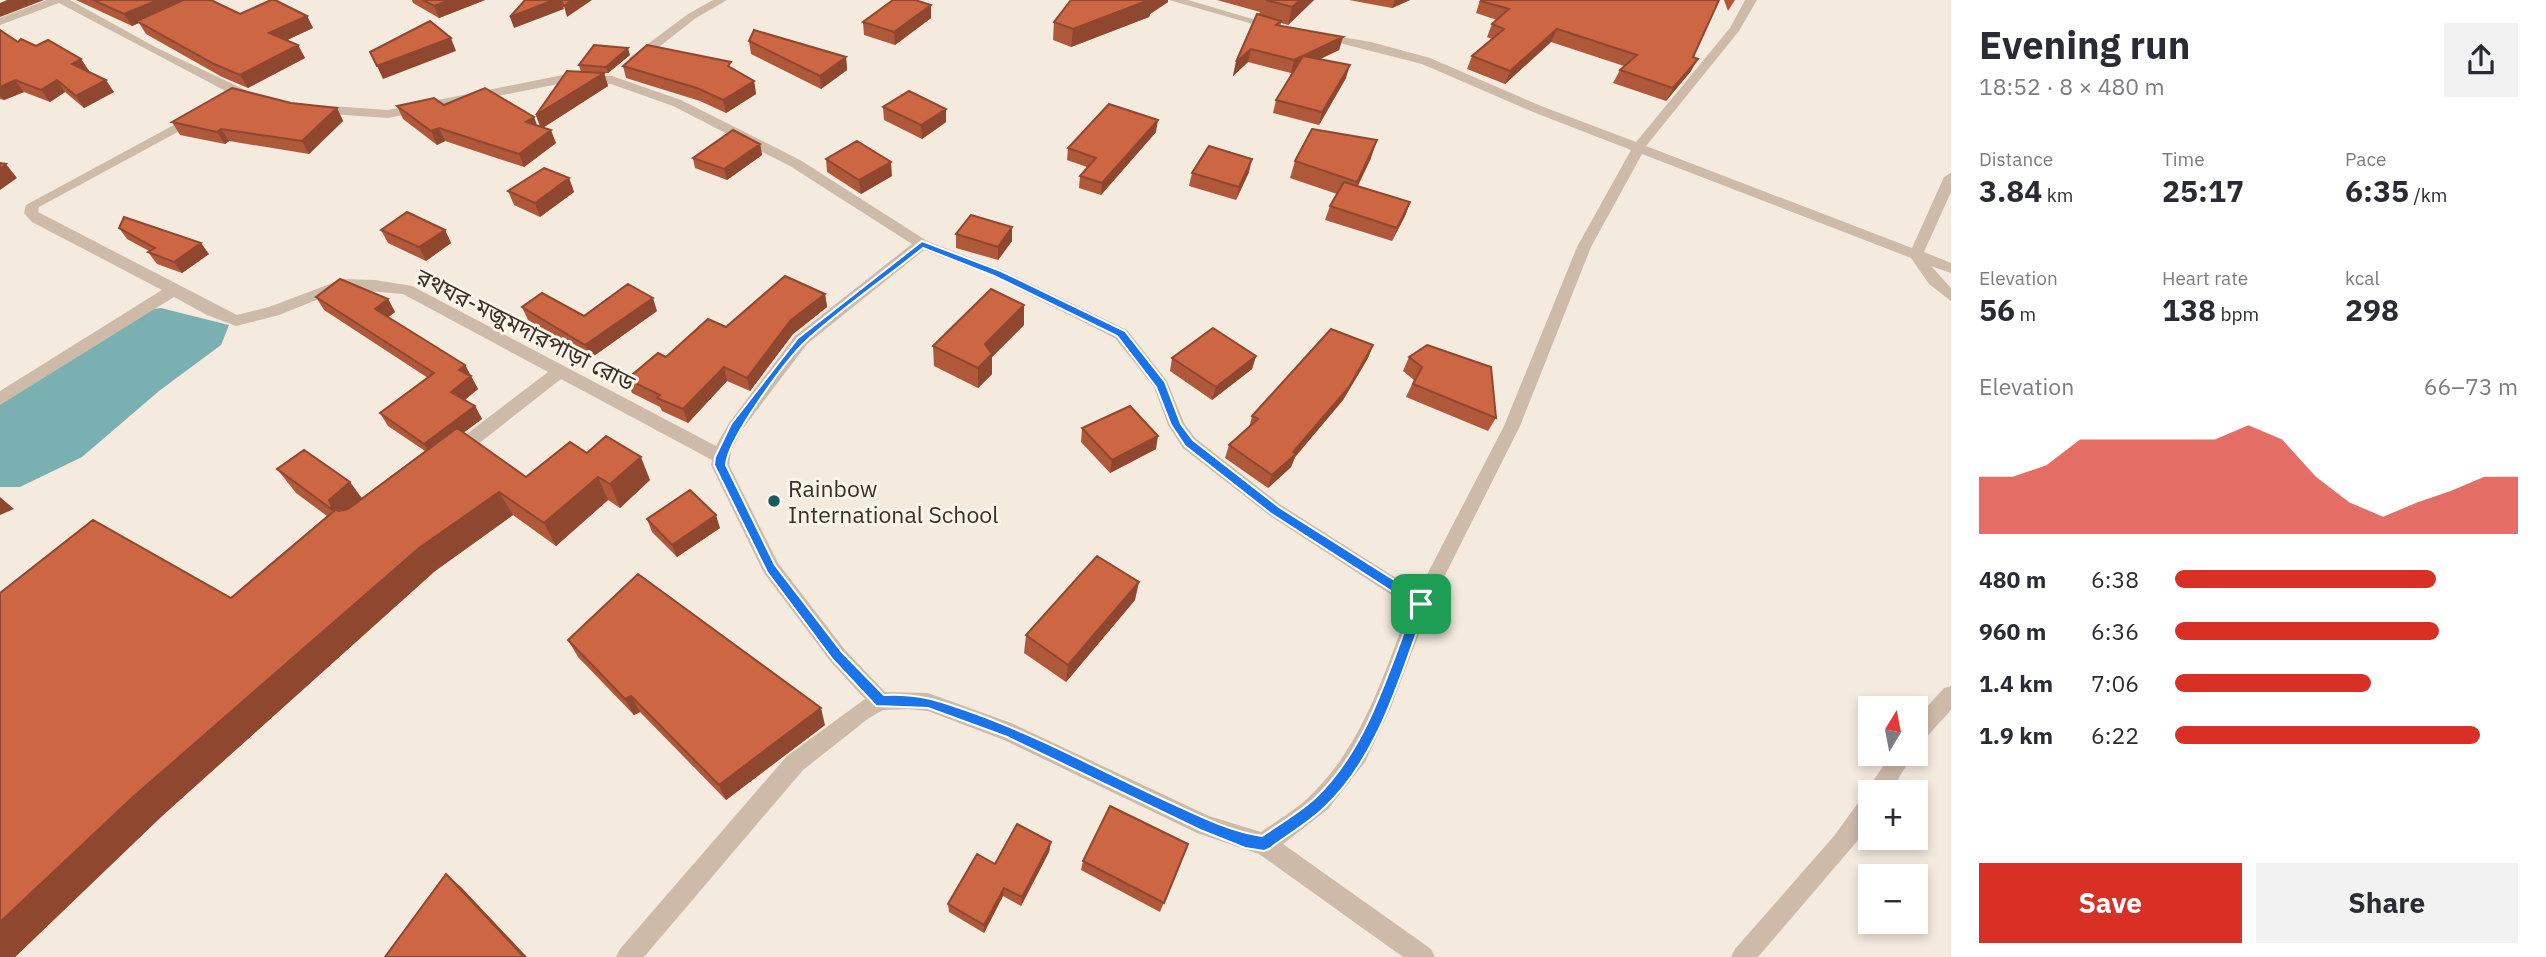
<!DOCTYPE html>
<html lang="en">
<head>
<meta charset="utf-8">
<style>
  :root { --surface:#fff; --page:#f2f2f3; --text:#2b2b33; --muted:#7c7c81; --accent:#d93025 }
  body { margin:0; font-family:"IBM Plex Sans","Noto Sans Bengali",sans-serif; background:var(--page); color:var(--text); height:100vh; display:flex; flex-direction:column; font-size:26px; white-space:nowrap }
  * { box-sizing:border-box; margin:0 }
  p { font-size:23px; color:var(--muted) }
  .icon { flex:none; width:38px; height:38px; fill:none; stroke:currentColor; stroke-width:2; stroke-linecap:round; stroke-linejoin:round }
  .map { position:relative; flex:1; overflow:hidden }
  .drawer { display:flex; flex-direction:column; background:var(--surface); width:595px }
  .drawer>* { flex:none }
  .needle { width:46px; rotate:10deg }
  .tools { position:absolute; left:1858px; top:696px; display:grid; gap:14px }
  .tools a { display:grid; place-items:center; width:70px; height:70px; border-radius:0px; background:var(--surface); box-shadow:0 4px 10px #0003; font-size:35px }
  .pin { position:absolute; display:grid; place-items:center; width:60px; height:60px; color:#fff; margin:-30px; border-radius:14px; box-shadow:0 4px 10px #0006 }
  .round { display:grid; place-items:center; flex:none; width:74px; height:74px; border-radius:0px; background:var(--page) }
  .head { display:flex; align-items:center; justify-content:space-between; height:119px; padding:0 28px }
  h1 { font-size:38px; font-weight:700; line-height:52px }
  .figures { display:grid; grid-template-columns:repeat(3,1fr); gap:10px; height:119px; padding:7px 28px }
  .figures div { display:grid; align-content:center }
  .figures b { font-size:30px; font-weight:700 }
  .figures small { font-size:19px; font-weight:400 }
  .figures p { font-size:19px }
  .chart { height:196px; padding:14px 28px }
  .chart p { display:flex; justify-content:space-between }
  .chart svg { width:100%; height:126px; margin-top:7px; fill:var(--accent); opacity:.7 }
  .action { display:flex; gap:14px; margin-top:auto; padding:14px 28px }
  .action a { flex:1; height:80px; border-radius:0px; background:var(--accent); color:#fff; font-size:28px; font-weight:700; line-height:80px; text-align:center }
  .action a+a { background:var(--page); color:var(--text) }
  ul { padding:0 28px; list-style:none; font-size:23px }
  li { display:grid; grid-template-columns:112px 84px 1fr; align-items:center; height:52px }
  li i { height:18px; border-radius:9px; background:var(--accent) }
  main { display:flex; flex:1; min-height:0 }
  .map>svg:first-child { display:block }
</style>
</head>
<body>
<main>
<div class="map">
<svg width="1951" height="957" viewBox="0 0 1951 957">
  <rect width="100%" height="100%" fill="#f4eade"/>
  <path fill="#7bb0b3" d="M161 308 229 325 221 345 159 391 82 457 20 487H0V402L145 310Z"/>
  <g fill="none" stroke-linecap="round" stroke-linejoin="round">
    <path fill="#cdbaa9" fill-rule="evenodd" d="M47 0H70L157 48 258 96 252 100 235 96 59 3 0 25V18Z
      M713 0H727L696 18 637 64H629V58L688 14Z
      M1169 0H1188L1283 28 1277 31Z
      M1745 0H1757L1739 31 1646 146 1912 248 1944 177 1951 173V192L1924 252 1951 263V273L1931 266 1951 288V301L1929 284 1911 258 1642 154 1591 247 1520 426 1430 605 1391 707 1365 762 1328 809 1283 844 1431 949 1435 957H1403L1259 854 1197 833 1004 740 928 711 908 709 883 710 869 718 803 770 644 957H616L620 949 787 756 865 699 831 662 764 573 711 465 712 460 561 379 459 459H447L444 454 447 449 548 372 403 294 344 289 279 315 236 326 207 315 174 297 0 405V391L162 290 32 222 24 213 26 205 196 113 202 117 200 120 39 207 38 212 237 315 269 307 343 279 375 280 412 286 716 446 729 423 795 336 912 244 790 166 673 106 611 84 568 82 388 118 317 113 311 109 317 105 388 110 568 74 612 76 681 100 800 160 927 241 1002 270 1127 330 1167 381 1184 423 1195 438 1281 505 1418 592 1504 426 1577 247 1631 150 1533 112 1422 64 1312 36 1318 33 1371 42 1430 58 1541 106 1636 142 1730 28ZM924 250 992 276 1115 338 1154 387 1168 425 1183 448 1269 515 1410 607C1384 673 1364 742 1313 793 1299 808 1278 820 1261 832L1209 816 1011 723 928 693 885 692 845 650 778 563 729 465 731 451 741 431 807 344Z
      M1951 686V710L1923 741 1916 744V719L1944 688Z
      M1891 754H1913L1890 793H1871V823L1865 832 1758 957H1731L1735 949 1834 836 1863 796 1868 795 1870 786Z"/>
  </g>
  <path fill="#b0583a" d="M76 0H211L240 14 307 16 313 28 287 40 298 45 305 58 248 88 222 77 146 34 139 23 132 26Z
    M412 0H485L439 18 413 3Z
    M1071 0H1168V2L1150 14 1149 17 1071 47 1053 40 1054 22Z
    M1217 0H1314L1288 25 1281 23 1280 26 1343 37 1339 50 1320 59 1346 78 1319 125 1273 113 1276 100 1293 72 1291 73 1248 62 1233 76 1236 62 1260 12Z
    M1349 0H1410L1392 8Z
    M1480 0H1719L1693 57 1691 71 1666 101 1613 83 1620 70 1624 66 1551 42 1505 84 1467 69 1472 56 1492 39 1487 37 1492 24 1497 20 1476 13Z
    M1724 0H1735L1728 11Z
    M931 18 895 45 864 35 863 22Z
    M0 30 18 42 81 59 89 71H88L114 92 84 108 65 92 50 102 24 92 4 100 0 99Z
    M749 41 846 57 847 70 821 89 751 54Z
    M630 55 608 73H604L608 86 544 127 556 143 524 167 445 141 437 145 403 119 397 106 444 105 540 126 536 115 581 72 579 65Z
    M623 66 732 68 754 81 756 94 726 113 700 101 626 78Z
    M291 103 337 108 343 121 309 154 229 141 225 144 180 135 172 122Z
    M883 107 946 109V122L922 139 884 120Z
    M1156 132 1101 195 1079 188 1080 176 1087 167 1067 160 1068 148Z
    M760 144 762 155 727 180 695 168 693 158Z
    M1371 158 1358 186 1410 202 1405 216 1392 241 1325 220 1330 206 1337 194 1290 178 1295 161Z
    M826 159 892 176 861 194 827 172Z
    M1249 172 1236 200 1189 186 1192 173Z
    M569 178 574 192 540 217 514 205 508 191Z
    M1012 227V241L998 260 956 248V234Z
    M119 228 209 254 182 273 157 264 148 252 149 251 127 239Z
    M381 230H445L451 243 426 261 388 243Z
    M825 294 827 307 793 334 750 391 727 381 688 423 662 411 660 407 632 393 627 379 666 357 726 327Z
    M316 297 388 299 395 312 388 317 465 365 478 389 465 400 475 406 482 419 463 433 526 477 587 453 650 480 620 508 608 500 556 546 513 515 435 571 162 816 15 957H0L231 598 327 516 296 493 277 469 362 498 425 451 388 426 380 413 428 378 324 310Z
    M522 307 584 316 657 311 591 358 528 320Z
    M1024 325 992 357V374L978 388 934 366 933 346Z
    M1373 345 1368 358 1343 400 1295 457 1291 467 1268 488 1225 458 1229 445 1249 428 1252 416Z
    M1256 356 1252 369 1212 400 1170 371 1172 358Z
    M1409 357 1496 418 1488 431 1406 397 1414 380 1403 371Z
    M1082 428 1156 449 1110 473 1081 442Z
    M647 519 720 528 677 557 652 532Z
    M1135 600 1066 682 1024 653 1026 635Z
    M568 640 825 725 726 800 640 712 634 715 578 657Z
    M1051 842 1049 852 1021 906 1003 896 984 933 949 912 948 904 995 864Z
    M1188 844 1160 912 1081 870 1083 861Z"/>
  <path fill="#90472f" d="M7 0H44L0 17V3Z
    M158 0H190L137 21 139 23 132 26 124 14Z
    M450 0H485L439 18 434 6Z
    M554 0H561L564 9 514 28 510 17Z
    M572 0H592L567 17 564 6Z
    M1148 0H1168V2L1150 14 1149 17 1071 47 1073 29Z
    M1300 0H1314L1288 25 1292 7Z
    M1395 0H1410L1392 8Z
    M931 5V18L895 45 894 32Z
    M307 16 313 28 276 45 269 33Z
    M1557 29 1551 42 1505 84 1510 71Z
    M1343 37 1339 50 1291 73 1294 60Z
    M451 38 456 51 383 79 377 66Z
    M298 45 305 58 248 88 240 75Z
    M628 48 630 55 608 73 606 67Z
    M1251 49 1248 62 1233 76 1236 62Z
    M846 57 847 70 821 89 820 76Z
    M81 59 89 71 81 75 72 64Z
    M1698 59 1691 71 1666 101 1673 88Z
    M1350 65 1346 78 1319 125 1322 112Z
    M604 73 608 86 541 129 536 115Z
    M15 80 24 92 4 100 0 96V87Z
    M57 80 65 92 50 102 41 90Z
    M106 80 114 92 84 108 76 96Z
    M754 81 756 94 726 113 723 100Z
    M337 108 343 121 309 154 302 141Z
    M946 109V122L922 139 921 125Z
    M534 117 539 130 526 122Z
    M1158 120 1156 132 1101 195 1102 183Z
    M439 128 445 141 437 145 431 131Z
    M221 129 229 141 225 144 217 132Z
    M551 130 556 143 524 167 519 154Z
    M1377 140 1371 158 1351 199 1357 182Z
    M760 144 762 155 727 180 724 169Z
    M1252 159 1249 172 1236 200 1239 187Z
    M891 162 892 176 861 194 859 180Z
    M6 164 17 178 0 190V169Z
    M569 178 574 192 540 217 535 203Z
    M1410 202 1405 216 1392 241 1397 228Z
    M1012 227V241L998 260V247Z
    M445 230 451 243 426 261 419 247Z
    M201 243 209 254 182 273 174 262Z
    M825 294 827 307 793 334 750 391 747 378 791 320Z
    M653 298 657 311 591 358 585 345Z
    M388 299 395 312 382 322 375 309Z
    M1024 305V325L992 357V374L978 388V368L985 344Z
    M1373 345 1368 358 1343 400 1295 457 1291 467 1268 488 1272 475 1293 452Z
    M1256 356 1252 369 1212 400 1216 387Z
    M465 365 478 389 458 405 451 392 459 370Z
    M724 367 727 381 688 423 683 409Z
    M475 406 482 419 432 456 424 444Z
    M1158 436 1156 449 1110 473 1112 460Z
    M641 457 650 480 620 508 610 484Z
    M598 477 608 500 556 546 544 523Z
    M350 482 367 505 350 531 332 508 329 500Z
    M499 492 513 515 435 571 162 816 15 957H0V922L133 797 419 548Z
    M0 497 14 509 0 515Z
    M716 515 720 528 677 557 672 545Z
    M1139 582 1135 600 1066 682 1068 665Z
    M631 696 640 712 634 715 625 699Z
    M821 708 825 725 726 800 719 785Z
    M1051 842 1049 852 1021 906 1022 897Z
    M446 874 461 887 527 957H524Z
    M1004 888 1003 896 984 933V925Z"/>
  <path fill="#cd6643" stroke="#90472f" stroke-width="2" d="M93 0H158L124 14Z
    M183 0H211L240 14 271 0H275L307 16 269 33 298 45 240 75 214 64 137 21Z
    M423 0H450L434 6Z
    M525 0H554L510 17Z
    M561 0H572L564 6Z
    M893 0H915L931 5 894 32 863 22Z
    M1071 0H1149L1073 29 1054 22Z
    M1266 0H1300L1292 7Z
    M1482 0H1719L1693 57 1698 59 1673 88 1620 70 1637 55 1557 29 1510 71 1472 56 1504 29 1492 24 1509 9 1481 1Z
    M1257 14 1281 21 1276 25 1343 37 1294 60 1251 49 1236 62Z
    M430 21 451 38 377 66 370 52Z
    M0 30 18 42 21 39 36 46 48 40 81 59 72 64 106 80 76 96 57 80 41 90 15 80 0 87Z
    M754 30 846 57 820 76 749 41Z
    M594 45 628 48 606 67 579 65Z
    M647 45 731 62 728 66 754 81 723 100 697 88 623 66Z
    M1303 56 1350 65 1322 112 1276 100Z
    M567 71 604 73 536 115Z
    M232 88 291 103 337 108 302 141 221 129 217 132 172 122Z
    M485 88 534 117 526 122 551 130 519 154 439 128 431 131 397 106 434 98 444 105Z
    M909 91 946 109 921 125 883 107Z
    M1109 104 1158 120 1102 183 1080 176 1096 158 1068 148Z
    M1312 129 1377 140 1357 182 1295 161Z
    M733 130 760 144 724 169 693 158Z
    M857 141 891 162 859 180 826 159Z
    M1209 146 1252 159 1239 187 1192 173Z
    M0 163 6 164 0 169Z
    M544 168 569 178 535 203 508 191Z
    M1344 182 1410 202 1397 228 1330 206Z
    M407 212 445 230 419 247 381 230Z
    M971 215 1012 227 998 247 956 234Z
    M124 217 201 243 174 262 148 252 155 248 119 228Z
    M785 276 825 294 791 320 747 378 724 367 683 409 657 398 660 395 627 379 658 353 666 357 708 319 726 327Z
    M340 279 388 299 375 309 465 365 459 370 471 376 451 392 475 406 424 444 380 413 434 373 316 297Z
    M628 284 653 298 585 345 522 307 542 293 584 316Z
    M991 289 1024 305 985 344 992 354 978 368 933 346Z
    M1213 328 1256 356 1216 387 1172 358Z
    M1331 329 1373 345 1349 387 1293 452 1296 454 1272 475 1229 445 1258 419 1252 416Z
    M1427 345 1491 367 1496 418 1413 384 1422 367 1409 357Z
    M1130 406 1158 436 1112 460 1082 428Z
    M457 428 526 477 570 442 587 453 606 436 641 457 610 484 598 477 544 523 499 492 419 548 133 797 0 922V593L93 520 231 598 334 511 277 469 304 450 350 482 329 500 332 508 339 511 348 509Z
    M690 490 716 515 672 545 647 519Z
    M1097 556 1139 582 1068 665 1026 635Z
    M638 574 821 708 719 785 631 696 625 699 568 640Z
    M1110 806 1188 844 1164 903 1083 861Z
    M1017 824 1051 842 1022 897 1004 888 984 925 948 904 977 854 995 864Z
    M446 874 524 957H385Z"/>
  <path fill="#1a73e8" stroke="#fff" stroke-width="2" fill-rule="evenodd" d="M922 241 1001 271 1125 331 1165 382 1181 424 1193 440 1279 507 1426 600 1427 604C1401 673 1380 755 1325 807 1309 823 1287 835 1269 849L1264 851 1245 848 1200 830 1007 737 928 708 876 706 833 660 767 572 714 465 715 457 731 424 798 338ZM923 248 994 276 1117 336 1156 387 1171 425 1185 446 1270 513 1414 606C1388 671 1368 748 1315 798 1300 812 1279 824 1262 836 1228 831 1198 815 1167 801 1104 772 1042 738 977 714 943 702 921 693 884 695L842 652 775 565 726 465C727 440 786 360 806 341 842 308 885 279 923 248Z"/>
  <circle fill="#1c595e" stroke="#fbf4eb" stroke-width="2.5" cx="774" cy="501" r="7"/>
  <g text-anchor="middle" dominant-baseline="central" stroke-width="6" stroke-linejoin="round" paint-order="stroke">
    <g font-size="23" fill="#3a2f29" stroke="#fbf4eb">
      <text transform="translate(526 329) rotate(27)">রথঘর-মজুমদারপাড়া রোড</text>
    </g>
    <g font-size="23" fill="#3a2f29" stroke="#fbf4eb" text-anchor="start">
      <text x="788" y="488">Rainbow<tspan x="788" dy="26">International School</tspan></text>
    </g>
  </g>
</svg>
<div class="tools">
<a><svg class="needle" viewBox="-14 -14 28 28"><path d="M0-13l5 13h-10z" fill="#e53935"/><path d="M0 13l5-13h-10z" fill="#7c7c81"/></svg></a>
<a>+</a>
<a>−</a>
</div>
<div class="pin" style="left:1421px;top:604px;background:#1e9e55"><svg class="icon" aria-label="arrive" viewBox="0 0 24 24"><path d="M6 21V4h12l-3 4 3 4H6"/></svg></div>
</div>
<section class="drawer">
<div class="head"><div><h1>Evening run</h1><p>18:52 · 8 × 480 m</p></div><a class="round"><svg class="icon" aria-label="share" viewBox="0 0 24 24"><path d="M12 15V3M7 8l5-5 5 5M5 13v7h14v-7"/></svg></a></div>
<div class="figures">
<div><p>Distance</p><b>3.84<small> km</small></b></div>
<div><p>Time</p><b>25:17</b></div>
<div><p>Pace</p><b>6:35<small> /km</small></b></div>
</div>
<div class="figures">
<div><p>Elevation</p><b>56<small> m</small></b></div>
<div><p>Heart rate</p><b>138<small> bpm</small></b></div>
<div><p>kcal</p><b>298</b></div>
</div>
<div class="chart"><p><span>Elevation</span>66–73 m</p>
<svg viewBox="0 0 160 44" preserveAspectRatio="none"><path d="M0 44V24L10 24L20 20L30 11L40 11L50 11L60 11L70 11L80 6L90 11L100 24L110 33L120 38L130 33L140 29L150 24L160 24V44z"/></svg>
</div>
<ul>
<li><b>480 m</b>6:38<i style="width:76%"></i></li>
<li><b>960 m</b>6:36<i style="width:77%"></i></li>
<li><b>1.4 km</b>7:06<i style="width:57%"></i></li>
<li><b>1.9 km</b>6:22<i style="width:89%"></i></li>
</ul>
<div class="action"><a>Save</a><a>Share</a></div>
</section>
</main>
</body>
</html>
